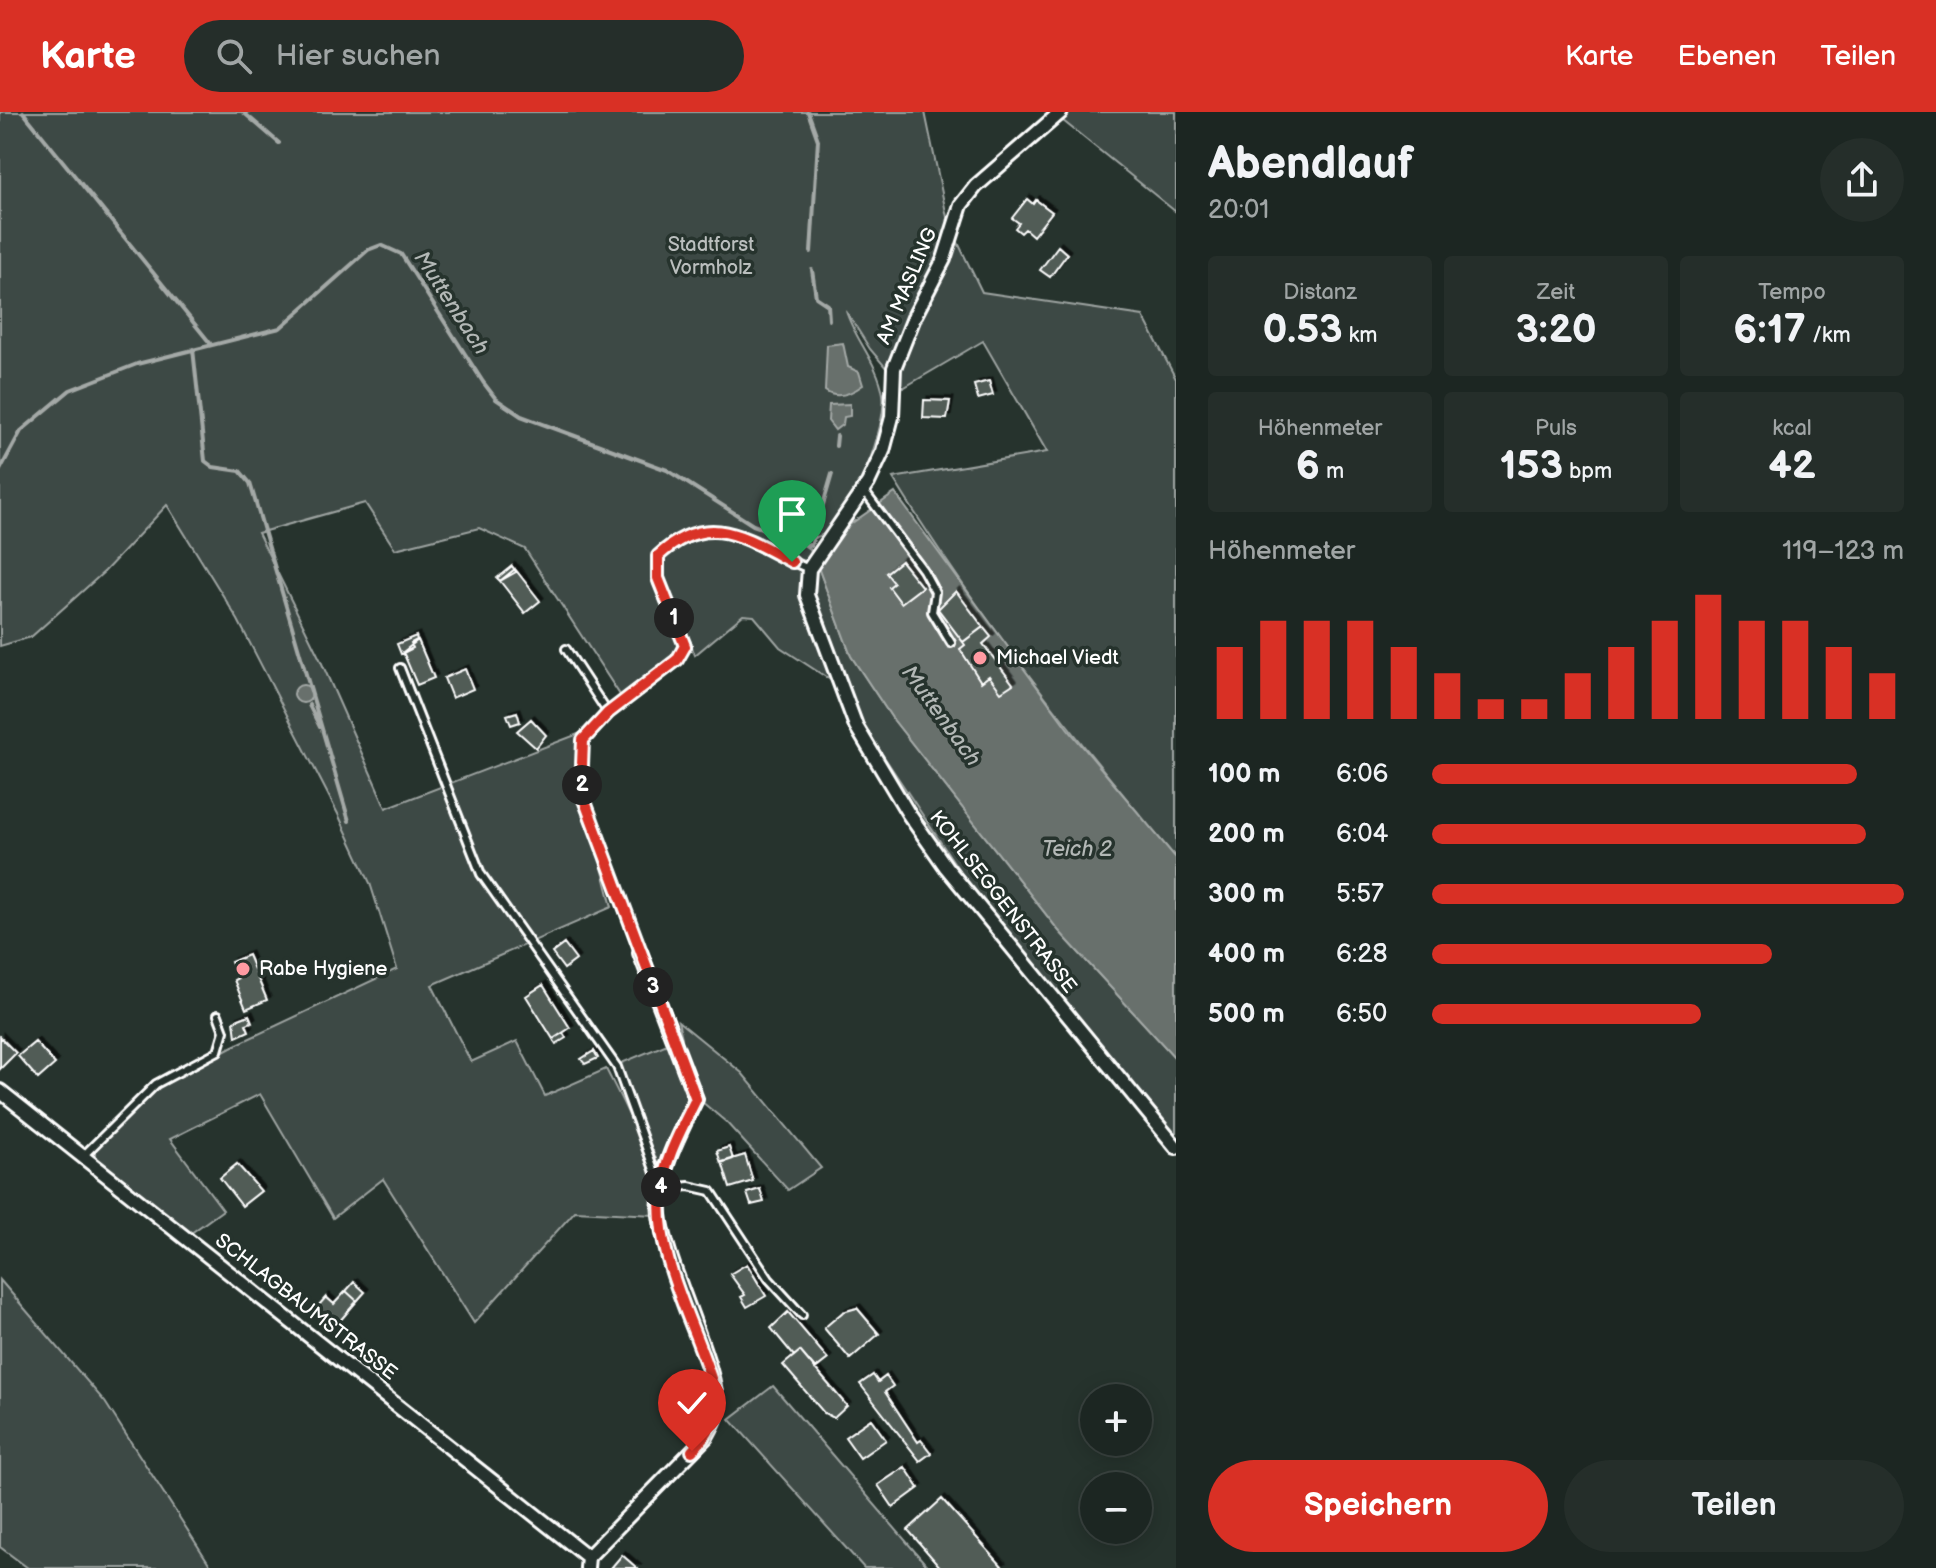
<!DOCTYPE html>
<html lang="de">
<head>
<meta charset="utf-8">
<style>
  :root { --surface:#1c2622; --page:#252e2a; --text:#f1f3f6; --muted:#a0a5a5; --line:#3a4340; --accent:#d93025 }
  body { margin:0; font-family:"Balsamiq Sans",sans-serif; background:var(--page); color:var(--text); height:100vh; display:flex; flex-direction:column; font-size:30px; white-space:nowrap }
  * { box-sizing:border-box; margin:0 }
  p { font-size:26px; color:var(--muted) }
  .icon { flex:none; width:44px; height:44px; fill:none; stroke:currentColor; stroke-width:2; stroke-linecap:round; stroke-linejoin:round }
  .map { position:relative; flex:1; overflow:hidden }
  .side { display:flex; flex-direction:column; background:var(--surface); width:760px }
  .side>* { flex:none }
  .buttons { position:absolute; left:1080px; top:1272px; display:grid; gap:16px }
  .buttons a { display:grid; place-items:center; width:72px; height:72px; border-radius:50%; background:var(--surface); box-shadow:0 4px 20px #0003,0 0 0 2px var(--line); font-size:40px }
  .pin { position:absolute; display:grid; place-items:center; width:68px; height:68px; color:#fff; margin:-82px -34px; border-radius:50% 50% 50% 0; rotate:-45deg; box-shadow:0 0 8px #0007 }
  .pin .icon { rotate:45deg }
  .km { position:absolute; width:40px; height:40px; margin:-20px; border-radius:50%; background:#222; color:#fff; font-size:22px; line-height:40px; text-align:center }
  .round { display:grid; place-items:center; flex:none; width:84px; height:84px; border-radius:42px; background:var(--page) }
  .summary { display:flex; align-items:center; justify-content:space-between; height:136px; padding:0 32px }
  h1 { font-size:44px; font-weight:600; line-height:60px }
  .stats { display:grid; grid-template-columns:repeat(3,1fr); gap:12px; height:136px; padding:8px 32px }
  .stats div { display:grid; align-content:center; border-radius:8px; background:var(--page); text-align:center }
  .stats b { font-size:40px; font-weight:600 }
  .stats small { font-size:22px; font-weight:400 }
  .stats p { font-size:22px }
  .chart { height:224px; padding:16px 32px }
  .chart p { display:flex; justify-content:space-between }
  .chart svg { width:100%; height:144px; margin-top:8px; stroke:var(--accent); stroke-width:6 }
  .action { display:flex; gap:16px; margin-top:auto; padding:16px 32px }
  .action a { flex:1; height:92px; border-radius:48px; background:var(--accent); color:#fff; font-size:32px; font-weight:600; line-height:92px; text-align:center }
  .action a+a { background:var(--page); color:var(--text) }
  ul { padding:0 32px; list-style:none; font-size:26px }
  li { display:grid; grid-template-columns:128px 96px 1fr; align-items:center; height:60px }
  li i { height:20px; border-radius:10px; background:var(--accent) }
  header { display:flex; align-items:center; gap:48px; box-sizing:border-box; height:112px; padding:0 40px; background:var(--accent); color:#fff }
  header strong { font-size:38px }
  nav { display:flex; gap:44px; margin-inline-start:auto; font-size:28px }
  .search { width:560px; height:72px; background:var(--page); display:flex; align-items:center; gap:20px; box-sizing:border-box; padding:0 28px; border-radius:44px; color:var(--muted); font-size:30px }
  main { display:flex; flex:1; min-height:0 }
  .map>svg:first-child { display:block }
</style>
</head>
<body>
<header>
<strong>Karte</strong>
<div class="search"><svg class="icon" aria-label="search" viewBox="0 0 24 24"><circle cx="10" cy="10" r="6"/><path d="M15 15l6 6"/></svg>Hier suchen</div>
<nav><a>Karte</a><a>Ebenen</a><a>Teilen</a></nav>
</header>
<main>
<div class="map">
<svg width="1176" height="1456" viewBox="0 0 1176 1456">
  <defs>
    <filter id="shadow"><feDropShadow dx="3.5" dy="-3.5" stdDeviation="0" flood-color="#0009"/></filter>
  </defs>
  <rect width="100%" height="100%" fill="#26332d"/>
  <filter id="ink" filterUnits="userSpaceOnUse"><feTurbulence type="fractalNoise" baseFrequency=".0125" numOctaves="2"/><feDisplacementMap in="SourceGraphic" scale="16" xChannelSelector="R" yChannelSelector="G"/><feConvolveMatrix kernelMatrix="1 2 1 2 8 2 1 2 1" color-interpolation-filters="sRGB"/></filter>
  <g filter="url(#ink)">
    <path fill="#3e4944" stroke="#9ea4a2" stroke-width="2" d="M0 0H925L948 110 982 180 1143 204 1176 267V746C1074 625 976 501 893 366L1047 340 983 229 903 276 870 237 846 199C854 226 878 251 883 282 888 311 853 405 827 420 815 428 806 427 793 426L812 439 851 544 892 606 1059 819 1176 947V1026L979 788 835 571 780 535 754 504 743 503 695 543 657 447 653 472 678 529 676 542 622 586 525 437 479 416 395 437 365 391 258 421 320 547 386 696 586 619 579 628 574 681 600 747 612 795 432 873 471 950 517 929 545 984 606 957C631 1006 654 1047 655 1103L575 1099 474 1211 383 1067 333 1106 260 982 170 1027 223 1098 187 1124 95 1047V1035L159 974 231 935 397 857 370 771 338 702 238 508 167 393 105 459 31 525 0 534Z
      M1052 0H1176V100Z
      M678 909 742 961 821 1056 788 1078 726 1010 695 984 660 1057 619 952 682 926Z
      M0 1168 105 1290 212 1456H28L0 1435Z
      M773 1274 929 1456H864L730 1307Z"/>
    <path fill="#67706c" stroke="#a4a9a7" stroke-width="2" d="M843 231 848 255 859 260 863 273C852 281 837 288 825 279L827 233Z
      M850 292V304L844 305 843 312 835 318 828 309 829 293Z
      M895 381 1068 617 1176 746V947L1059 819 892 606 851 544 812 439Z
      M294 582a9 9 0 1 1 18 0a9 9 0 1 1-18 0Z"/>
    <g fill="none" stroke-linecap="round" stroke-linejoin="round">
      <path stroke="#a4a9a7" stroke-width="4" d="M23 0 210 231
        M243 0 279 31
        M808 0 818 28 811 140
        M812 158 816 185 828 193 829 208
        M193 237 205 349 213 355 240 359 250 371 349 709
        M836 334 837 324
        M0 358 21 319 70 278 137 252 280 216 368 138 381 133 401 142 483 270 496 287 521 304 667 358 753 413 811 434 832 362
        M309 593 320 615"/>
    </g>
    <path fill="#515c57" stroke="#fff" stroke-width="2" filter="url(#shadow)" d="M1027 87 1033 92 1036 88 1052 100 1033 124 1025 117 1021 121 1015 116 1019 111 1012 106Z
      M1058 134 1067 142 1050 165 1040 158Z
      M989 269 993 283 978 287 974 273Z
      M924 288 950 289 947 307 923 306Z
      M901 449 922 475 901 491 889 475 894 471 886 461Z
      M512 454 516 460 500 469 497 466Z
      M515 457 540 489 525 501 500 469Z
      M956 479 983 515 963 530 938 497Z
      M983 515 991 525 983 532 1013 572 1001 580 989 564 981 570 960 537 965 533 963 530Z
      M416 524 417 528 411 531 413 536 401 542 397 532Z
      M418 528 434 566 417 573 403 540Z
      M465 557 473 577 452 586 444 566Z
      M517 600 520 610 511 613 507 603Z
      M531 607 546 623 536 636 517 619Z
      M564 832 576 848 564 857 552 841Z
      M248 843 267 888 246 897 234 868 238 866 231 850Z
      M543 873 570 916 553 927 526 884Z
      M249 903 252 910 246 912 249 919 236 925 234 909Z
      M563 921 566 926 556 932 553 927Z
      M0 925 16 941 0 957Z
      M35 930 55 952 38 967 18 944Z
      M594 939 598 946 585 952 581 947Z
      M729 1035 733 1047 721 1051 717 1039Z
      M745 1043 753 1069 730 1076 722 1050Z
      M237 1052 261 1079 242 1094 220 1066Z
      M760 1077 764 1090 751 1093 747 1081Z
      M747 1152 766 1184 747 1195 741 1185 745 1183 730 1162Z
      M354 1170 365 1180 357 1189 346 1179Z
      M346 1179 357 1189 332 1218 312 1201 326 1185 334 1192Z
      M857 1196 879 1222 850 1247 824 1216 843 1200Z
      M788 1200 828 1247 815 1257 800 1239 794 1244 771 1216Z
      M800 1239 847 1294 834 1306 824 1301 783 1253Z
      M873 1263 878 1270 886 1264 893 1274 885 1280 918 1330 921 1328 931 1341 920 1349 860 1272Z
      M871 1307 886 1328 860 1346 845 1325Z
      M905 1355 919 1376 893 1395 878 1373Z
      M942 1387 1002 1454 999 1456H941L908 1418Z
      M622 1443 637 1456H611Z"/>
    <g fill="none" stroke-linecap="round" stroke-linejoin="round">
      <defs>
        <path id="lane" d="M864 379 923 458 935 480 932 500 951 531
          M566 537 608 601
          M400 556 481 762 617 955 661 1077 689 1074 711 1079 769 1167 802 1203
          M640 841 581 679 583 628 608 601 677 548 685 534 658 466V444C713 392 751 434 809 457
          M82 1045 156 972 218 939 224 919 218 903"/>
        <path id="street" d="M1061 0 976 74 961 93 944 147 915 203 894 256 892 305 883 339 868 371 809 457 807 483 856 614 908 701 946 755 1176 1035
          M0 979 588 1445
          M587 1456 588 1445 706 1325C709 1319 715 1310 716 1303 723 1262 666 1156 660 1103 656 1062 679 1023 696 987L640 841"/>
      </defs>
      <use href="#lane" stroke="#fff" stroke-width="12"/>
      <use href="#street" stroke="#fff" stroke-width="18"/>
      <use href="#lane" stroke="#26332d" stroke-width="6"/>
      <use href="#street" stroke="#26332d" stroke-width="12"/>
    </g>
  </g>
  <g fill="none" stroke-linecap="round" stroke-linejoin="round" filter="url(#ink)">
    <defs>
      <path id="route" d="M692 1339C709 1322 716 1308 716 1283 699 1218 654 1148 661 1080 664 1047 682 1016 696 987L581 679 583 628 608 601 677 548 685 534 658 466V444C706 399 741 423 792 450"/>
    </defs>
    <use href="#route" stroke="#fff" stroke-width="16"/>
    <use href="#route" stroke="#d93025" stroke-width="10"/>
  </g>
  <g fill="#ff9aa2" stroke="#26332d" stroke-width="3">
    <circle cx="980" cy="546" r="8"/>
    <circle cx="243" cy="857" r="8"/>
  </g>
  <g text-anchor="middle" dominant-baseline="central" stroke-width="7" stroke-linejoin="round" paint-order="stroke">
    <g font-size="20" fill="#bbbfbe" stroke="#26332d">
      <text x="711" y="133">Stadtforst<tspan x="711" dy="23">Vormholz</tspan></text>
    </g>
    <g font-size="20" fill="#fff" stroke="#26332d">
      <text transform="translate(907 174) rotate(-67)">AM MASLING</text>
      <text transform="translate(1003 790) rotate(52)">KOHLSEGGENSTRASSE</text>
      <text transform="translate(306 1195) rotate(38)">SCHLAGBAUMSTRASSE</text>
    </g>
    <g font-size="20" fill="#fff" stroke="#26332d" text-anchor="start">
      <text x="996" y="546">Michael Viedt</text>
      <text x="259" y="857">Rabe Hygiene</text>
    </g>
    <g font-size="22" font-style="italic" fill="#b3b8b6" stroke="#26332d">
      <text transform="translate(451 191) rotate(57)">Muttenbach</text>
      <text transform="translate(941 604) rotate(54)">Muttenbach</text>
      <text x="1077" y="737">Teich 2</text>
    </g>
  </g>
</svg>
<div class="buttons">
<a>+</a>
<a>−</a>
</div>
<div class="pin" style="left:792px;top:450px;background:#1e9e55"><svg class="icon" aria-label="arrive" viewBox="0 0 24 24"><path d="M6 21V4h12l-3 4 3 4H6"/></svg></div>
<div class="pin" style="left:692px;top:1339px;background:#d93025"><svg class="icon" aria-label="check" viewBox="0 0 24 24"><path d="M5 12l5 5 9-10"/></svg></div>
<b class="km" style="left:674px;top:506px">1</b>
<b class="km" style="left:582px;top:673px">2</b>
<b class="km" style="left:653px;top:875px">3</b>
<b class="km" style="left:661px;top:1075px">4</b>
</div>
<section class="side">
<div class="summary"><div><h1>Abendlauf</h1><p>20:01</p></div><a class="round"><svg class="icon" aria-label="share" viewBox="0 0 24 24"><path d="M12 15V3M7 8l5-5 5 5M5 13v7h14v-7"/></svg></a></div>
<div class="stats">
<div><p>Distanz</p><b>0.53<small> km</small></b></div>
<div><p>Zeit</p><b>3:20</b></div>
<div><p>Tempo</p><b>6:17<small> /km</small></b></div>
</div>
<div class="stats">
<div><p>Höhenmeter</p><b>6<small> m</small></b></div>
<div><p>Puls</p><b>153<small> bpm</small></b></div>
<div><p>kcal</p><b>42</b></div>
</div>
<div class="chart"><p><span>Höhenmeter</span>119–123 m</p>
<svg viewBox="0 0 160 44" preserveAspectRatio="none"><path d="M5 44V22M15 44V14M25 44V14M35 44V14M45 44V22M55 44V30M65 44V38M75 44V38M85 44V30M95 44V22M105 44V14M115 44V6M125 44V14M135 44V14M145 44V22M155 44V30"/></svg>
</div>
<ul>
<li><b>100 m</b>6:06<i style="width:90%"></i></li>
<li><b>200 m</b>6:04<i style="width:92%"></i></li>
<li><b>300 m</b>5:57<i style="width:100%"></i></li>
<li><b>400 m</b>6:28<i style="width:72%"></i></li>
<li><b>500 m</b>6:50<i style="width:57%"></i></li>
</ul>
<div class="action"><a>Speichern</a><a>Teilen</a></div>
</section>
</main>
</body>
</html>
